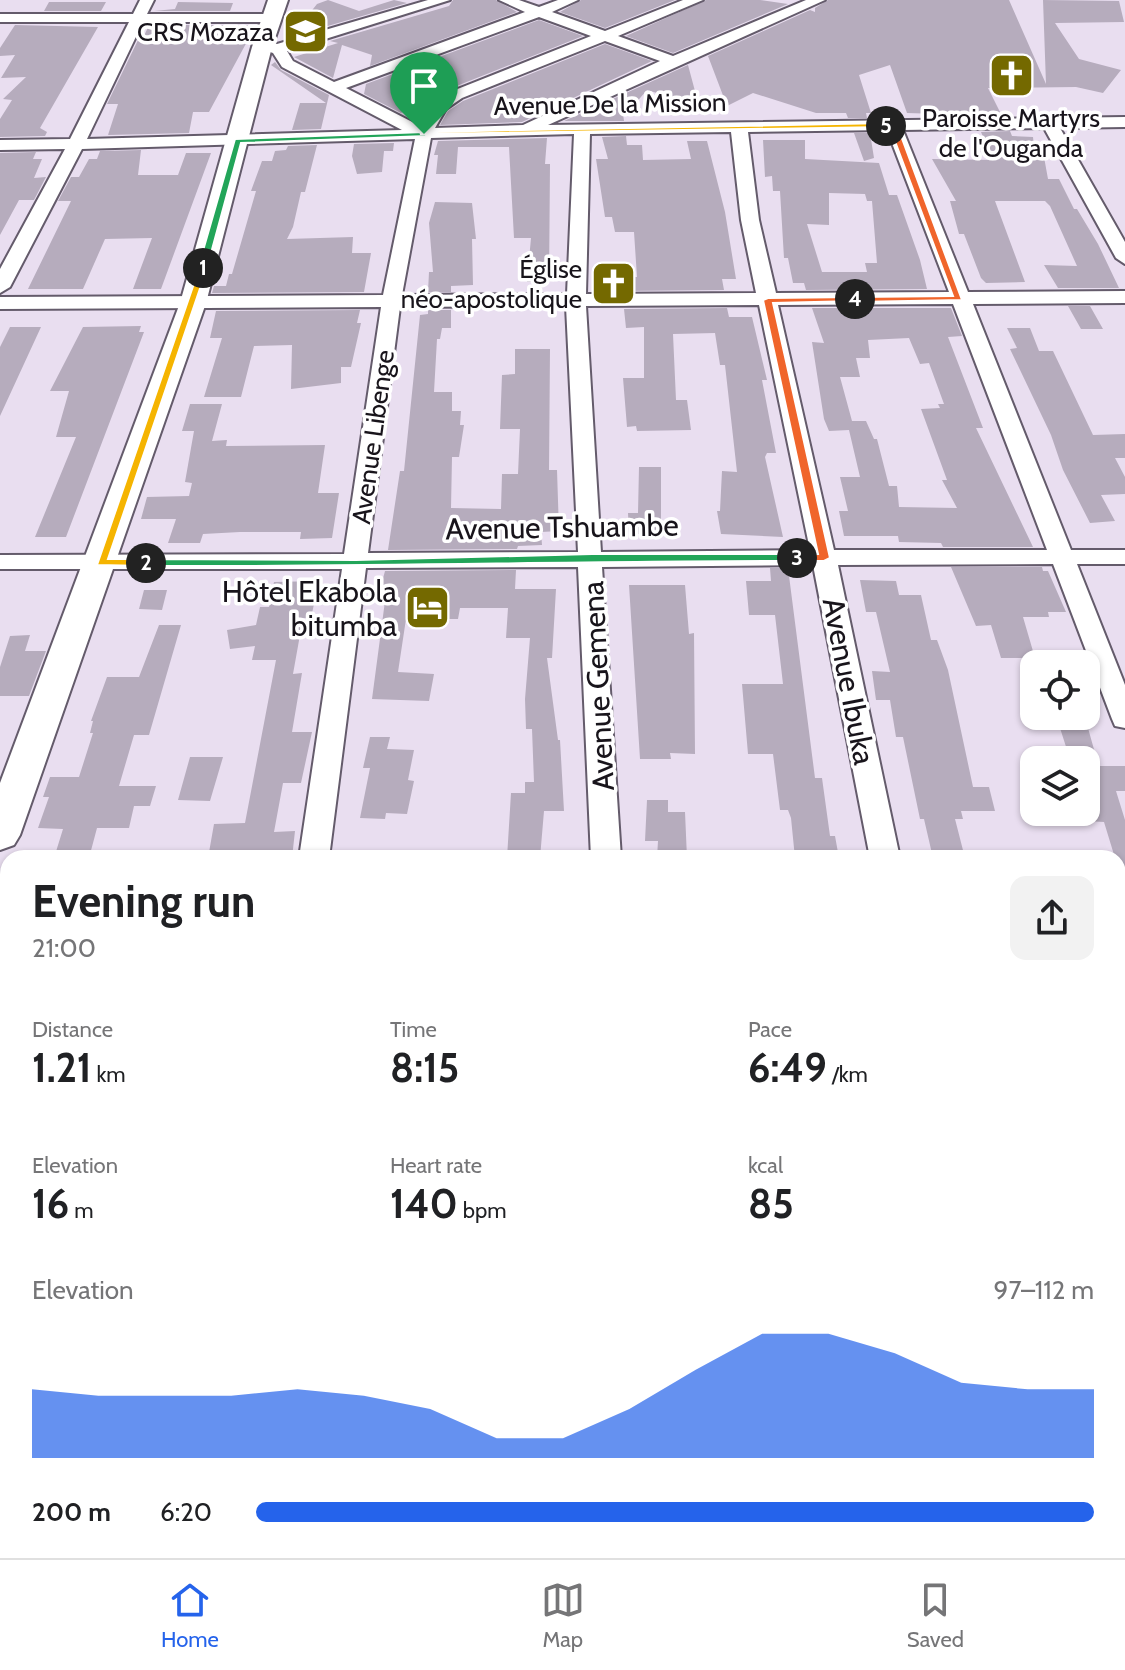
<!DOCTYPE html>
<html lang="en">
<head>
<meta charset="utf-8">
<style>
  :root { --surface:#fff; --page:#f2f2f2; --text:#202124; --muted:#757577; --line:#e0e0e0; --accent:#2563eb }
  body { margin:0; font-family:Cabin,sans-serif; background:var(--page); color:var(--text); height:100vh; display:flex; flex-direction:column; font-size:30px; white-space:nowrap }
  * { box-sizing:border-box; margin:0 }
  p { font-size:26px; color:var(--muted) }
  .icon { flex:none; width:44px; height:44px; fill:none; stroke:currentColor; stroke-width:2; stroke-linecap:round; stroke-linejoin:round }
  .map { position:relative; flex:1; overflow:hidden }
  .panel { position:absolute; left:0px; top:850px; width:1126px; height:708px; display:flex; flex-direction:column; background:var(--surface); border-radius:24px 24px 0 0; box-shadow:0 2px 6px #0004 }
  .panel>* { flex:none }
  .buttons { position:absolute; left:1020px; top:650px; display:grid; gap:16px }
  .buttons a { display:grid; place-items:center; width:80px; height:80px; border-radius:16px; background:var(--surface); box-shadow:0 2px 6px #0004; font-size:40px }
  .pin { position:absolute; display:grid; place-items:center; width:68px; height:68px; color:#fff; margin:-82px -34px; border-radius:50% 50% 50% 0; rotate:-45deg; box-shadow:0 0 8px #0007 }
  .pin .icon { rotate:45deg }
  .km { position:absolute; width:40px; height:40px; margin:-20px; border-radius:50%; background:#222; color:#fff; font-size:22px; line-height:40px; text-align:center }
  .round { display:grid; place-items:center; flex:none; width:84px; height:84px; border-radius:16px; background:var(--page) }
  .overview { display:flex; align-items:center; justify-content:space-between; height:136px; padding:0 32px }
  h1 { font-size:44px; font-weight:700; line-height:60px }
  .figures { display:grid; grid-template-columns:repeat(3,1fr); gap:12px; height:136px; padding:8px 32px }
  .figures div { display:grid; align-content:center }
  .figures b { font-size:40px; font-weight:700 }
  .figures small { font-size:22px; font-weight:400 }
  .figures p { font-size:22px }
  .chart { height:224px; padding:16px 32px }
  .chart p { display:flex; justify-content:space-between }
  .chart svg { width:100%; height:144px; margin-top:8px; fill:var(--accent); opacity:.7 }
  ul { padding:0 32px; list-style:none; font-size:26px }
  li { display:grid; grid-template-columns:128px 96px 1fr; align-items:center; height:60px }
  li i { height:20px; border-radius:10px; background:var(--accent) }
  .tab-bar { display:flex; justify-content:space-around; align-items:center; height:112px; border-top:2px solid var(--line); background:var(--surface); font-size:22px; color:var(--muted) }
  .tab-bar a { display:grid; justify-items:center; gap:4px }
  .tab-bar .active { color:var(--accent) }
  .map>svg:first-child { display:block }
</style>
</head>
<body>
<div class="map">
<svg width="1125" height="1558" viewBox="0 0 1125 1558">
  <rect width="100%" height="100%" fill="#e9def0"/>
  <path fill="#b6acbd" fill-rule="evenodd" d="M328 0 359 11 394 0 407 3 307 32 298 28 317 4Z
    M453 0H496L517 12 370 66 372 55 342 45 333 78 294 57 338 43 330 41 449 6Z
    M581 0H675L605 28 560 12Z
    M706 0H760L788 4 673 53 626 36Z
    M828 0H1009L1046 84 1043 0 1119 1 1124 22 1055 23 1079 59 1121 70 1103 93 1076 87 988 88 1002 116 907 113 890 65 859 75 871 113H866L867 118H848L846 113H816L753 93 727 106 708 56 810 10 815 12V8Z
    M49 2H106L101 11H44Z
    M178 2 233 3 230 11H154L175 9Z
    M539 20 583 36 449 89 401 113 364 94 366 84Z
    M15 25 98 27 40 128 47 132 45 136 0 137V119L12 100 3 99 26 77 1 78 15 55 0 56V48Z
    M149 25H256L209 112H193L189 133 108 135 118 104H107L140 36H144Z
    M605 44 652 61 522 122 440 125 448 111 463 101Z
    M275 62 281 70 329 95 321 129 292 130 300 103H326L271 65Z
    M688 65 699 106 647 90 634 105 622 106 624 121H564Z
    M1010 131 1012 136 1033 137 1035 157H1044L1048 179H1059L1074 209H1077L1098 244 1119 288H1058L1044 265 1077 266 1050 206 1045 201H995L1025 282 986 283 981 278 964 234H959L950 201H956L932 159 993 160 981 132Z
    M854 133H870L874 158 864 161Z
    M626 136 627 145H642L643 160 691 159 687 141H707L725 212 736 279H722L724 290 621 291 619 277H637L634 232H615L612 217H605L596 159H608L602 137Z
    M547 138 545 164H550L549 282H527L531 238H514L509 147H458L456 174H436L438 155H434L438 141Z
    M763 140H805V159L879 163 889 195H897L920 260 927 289 806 290 804 283H793L788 258H784L780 191H773L772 176 765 177ZM829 193 865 194 867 201H872L877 263H865L867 272H822L807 224 829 225Z
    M394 143 393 151H384L382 172 357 174 352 156 354 144Z
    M317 145 305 192H301L293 227 287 239 353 237 352 253H371L364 292 212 293 214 286H226L229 274H232L256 191H251L262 161H272L275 151 286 150 288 146Z
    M141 150 138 175H178L186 153H211L161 289H133L152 238 105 239 83 289H28L71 201H58L71 177H79L89 159H97L100 151Z
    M36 152 33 159H42L34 178 46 177 34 200H19L0 235V153Z
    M435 202 472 203 476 239H472L473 285 451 286V292H428L429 272H433L429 223Z
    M1068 306H1090L1103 329H1081Z
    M727 308 729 317H752L767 380H762L776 453H767L765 457 783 537 721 534 717 511H720L722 471 737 472 725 365H720L715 333 673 334 676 400H687L691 430 637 431 636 426 627 427 623 378H644V327L626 328 624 309Z
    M812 308H951L962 336 948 337 983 428H976L1033 547H943L941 543 899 542 898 536H844L839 511H848L840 477H860L849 430 829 431 824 419 812 342 824 343ZM909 338 920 364 929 363 944 404H938L940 408 921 409 947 480H942L957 508 899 507 897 486H889L877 439H874L866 421H852L840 377H860L856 358H870L868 340Z
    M360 310 357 323H361L351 367H341V383L291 389 292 345 254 346 241 397H204L222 338H210L216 311H207Z
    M428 310H451V328H442L440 339H437L434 392H452V411H461L460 425H464L459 457H452L451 508 501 509 502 474H518L520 429H500L502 375 515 374V349H550L549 470H557L559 531 541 532 542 545 518 546 517 549 388 550 400 471H404L420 315 428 314Z
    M141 326 139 332H144L66 537H35L76 437H56L69 391H50L83 327Z
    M10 327H41L0 416V347Z
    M1007 328H1030L1039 351H1053L1093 435 1125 434V458H1115L1125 477V494L1101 495 1115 521 1090 523 1063 470 1051 435 1010 349 1017 348Z
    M190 404H222L212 441 227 440 226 446 325 445 318 493H339L332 538 300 539 301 532H240L203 534 200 543H168L176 519H141L147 497 189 496 192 483 185 482 194 431H182Z
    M639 467H661V534H629L628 513H638Z
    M951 567H1042L1043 571H1048L1066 612H1048L1049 617H1023L1035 658H1001L991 625 976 626Z
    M770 568H788L815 778H822L830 836H835L839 858H795L791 818 788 810H780L773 754H748L742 684H783L775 615H749L746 581H771Z
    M516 570 515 589H556L552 658H547L558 740H560L564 811H544L540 858H507L511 793H525V782H534L532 729H526L525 699 530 638H506L508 608H460L458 619H406L398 672 434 674 429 701 372 699 385 601H377L385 571Z
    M860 580 896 581 899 595H921L931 640H937L948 670 973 787H989L995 811H961L963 819H955L965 858H933L924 819H920L903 737H896L890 700H876L872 671 890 672 876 612H866Z
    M319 581 311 618H303L293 674 302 673 292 732H312L301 783H283L274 832 295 831 292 858H208L214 824 245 823 276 660H252L255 646 230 649 227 630 256 625 260 607H269L274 582Z
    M629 585H685L689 634 694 633 695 754 670 753 671 759H640Z
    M144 590H167L162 610 139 609Z
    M159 625H181L149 735H134L119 786H156L150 806H134L129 828H97L89 858H54L63 829 38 828 49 797H43L50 777H79L93 733H90L93 721H91L107 677H139Z
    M30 635 25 651H46L29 696H0V667L10 636Z
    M1060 728H1088L1095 753H1068Z
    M370 737H390L387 749 414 750 408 780 414 781 407 814 386 813 385 819 360 818 370 768H363Z
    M190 757H223L210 801 178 800Z
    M1086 766H1125V791H1116L1125 820V875L1120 876 1118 858H1115L1104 822 1086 821Z
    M647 800H668V812H685L687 858H657L658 841H645Z"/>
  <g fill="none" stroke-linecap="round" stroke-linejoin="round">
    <defs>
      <path id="street" d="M140 0H154L147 14H272L279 18 272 22H143L87 139 402 130 282 67 273 53 255 47 262 43 277 44 428 0H450L287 51 293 61 334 82 525 12 499 0H519L539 7 558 0H578L552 12 605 31 683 0H703L618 36 673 56 806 0H825L548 125 1125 117V127L1060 128 1125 242V264L1116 258 1044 128 903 130 968 292 1125 291V303L973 304 1071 550H1125V564H1077L1125 685V728L1115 726 1112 719 1053 564 838 565 900 858H870L813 565 602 567 621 858H591L578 567 366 568 329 858H299L342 569H0V555L344 554 381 307 0 309V297L383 295 415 139 82 149 10 287 0 293V269L65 149 0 150V140L70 139 129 22H0V14H133ZM539 17 591 36 450 92 434 103 420 126 346 88ZM605 41 660 61 523 125 435 128 446 109 462 98ZM887 130 949 292 776 293 759 220 748 132ZM731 132 741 220 756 293 586 294 590 134ZM574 134 567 294 402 295 431 138ZM953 304 1047 550H834L778 305ZM759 305 810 550 601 552 586 306ZM566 306 578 552 368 553 400 307Z
        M198 1550H240L239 1558H197Z
        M626 1550H668V1558H626Z
        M1010 1550H1052L1053 1558H1011Z"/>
      <path id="secondary" d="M268 0H288L272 47 206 303 20 835 14 845 0 850V783L180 303 252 47Z
        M1118 965H1125V999H1118Z
        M0 978H8V1014H0Z"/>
    </defs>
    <use href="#street" stroke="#645b6b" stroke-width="4"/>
    <use href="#secondary" stroke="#645b6b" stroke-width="4"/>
    <use href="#street" fill="#fff" fill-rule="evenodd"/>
    <use href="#secondary" fill="#fff" fill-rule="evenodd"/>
  </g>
  <path fill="#22a559" stroke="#fff" stroke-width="2" d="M424 132 427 136 241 143 207 268 203 271 198 268 235 139Z"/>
  <path fill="#f5b400" stroke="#fff" stroke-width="2" d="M200 266 207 268 108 559H146L151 563 146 566 97 565Z"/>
  <path fill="#22a559" stroke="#fff" stroke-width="2" d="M592 554H797L803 558 797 561C580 561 363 567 146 566L140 563 146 559 356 560Z"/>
  <path fill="#f0652b" stroke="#fff" stroke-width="2" d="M855 297 858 301 773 303 830 558 824 561H797L793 560V555L818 554 763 300 768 298Z"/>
  <path fill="#f0652b" stroke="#fff" stroke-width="2" d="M886 123 897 125 962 300 855 302 851 299 855 297 953 296 890 128 882 126Z"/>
  <path fill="#f5b400" stroke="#fff" stroke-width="2" d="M886 123 889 127 420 134 424 132Z"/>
  <defs>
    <symbol id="school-square" viewBox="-11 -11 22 22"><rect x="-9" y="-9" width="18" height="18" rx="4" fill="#746900" stroke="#fff"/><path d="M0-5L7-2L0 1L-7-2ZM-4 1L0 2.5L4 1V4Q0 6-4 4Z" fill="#fff"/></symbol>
    <symbol id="church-square" viewBox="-11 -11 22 22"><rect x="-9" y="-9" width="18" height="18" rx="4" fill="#746900" stroke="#fff"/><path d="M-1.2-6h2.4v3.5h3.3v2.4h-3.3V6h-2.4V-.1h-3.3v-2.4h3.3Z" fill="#fff"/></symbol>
    <symbol id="hotel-square" viewBox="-11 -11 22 22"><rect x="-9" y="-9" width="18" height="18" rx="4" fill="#746900" stroke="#fff"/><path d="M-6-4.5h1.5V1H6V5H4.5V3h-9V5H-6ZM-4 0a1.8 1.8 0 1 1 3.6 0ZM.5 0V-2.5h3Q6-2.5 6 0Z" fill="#fff"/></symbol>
  </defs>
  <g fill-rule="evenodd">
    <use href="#school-square" x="280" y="6" width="51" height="51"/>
    <use href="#church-square" x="986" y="50" width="51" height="51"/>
    <use href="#church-square" x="588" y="258" width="51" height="51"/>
    <use href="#hotel-square" x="402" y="582" width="51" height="51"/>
  </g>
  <g text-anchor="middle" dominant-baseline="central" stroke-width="7" stroke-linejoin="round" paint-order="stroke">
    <g font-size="26" fill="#18141b" stroke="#fff" text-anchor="end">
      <text x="274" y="32">CRS Mozaza</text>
      <text x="1011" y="118" text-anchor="middle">Paroisse Martyrs<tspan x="1011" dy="30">de l'Ouganda</tspan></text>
      <text x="582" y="269">Église<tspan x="582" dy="30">néo-apostolique</tspan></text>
    </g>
    <g font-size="26" fill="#18141b" stroke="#fff">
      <text transform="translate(610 104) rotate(-1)">Avenue De la Mission</text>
      <text transform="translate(373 437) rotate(-82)">Avenue Libenge</text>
    </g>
    <g font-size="30" fill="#18141b" stroke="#fff">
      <text transform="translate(562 527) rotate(-1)">Avenue Tshuambe</text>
      <text transform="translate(849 681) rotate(79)">Avenue Ibuka</text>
      <text transform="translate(598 686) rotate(-93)">Avenue Gemena</text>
    </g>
    <g font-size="30" fill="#18141b" stroke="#fff" text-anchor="end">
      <text x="397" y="591">Hôtel Ekabola<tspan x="397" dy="34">bitumba</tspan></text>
    </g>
  </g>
</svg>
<div class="buttons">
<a><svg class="icon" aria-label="locate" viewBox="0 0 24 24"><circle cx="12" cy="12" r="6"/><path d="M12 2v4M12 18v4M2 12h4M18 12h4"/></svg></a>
<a><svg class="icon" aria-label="layers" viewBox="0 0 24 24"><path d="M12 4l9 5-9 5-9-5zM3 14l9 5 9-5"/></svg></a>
</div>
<div class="pin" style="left:424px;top:134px;background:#1e9e55"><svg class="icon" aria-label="arrive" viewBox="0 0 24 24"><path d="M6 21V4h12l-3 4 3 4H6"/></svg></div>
<b class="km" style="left:203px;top:268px">1</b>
<b class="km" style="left:146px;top:563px">2</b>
<b class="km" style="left:797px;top:558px">3</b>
<b class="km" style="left:855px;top:299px">4</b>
<b class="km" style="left:886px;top:126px">5</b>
<section class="panel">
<div class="overview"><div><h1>Evening run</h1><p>21:00</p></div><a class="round"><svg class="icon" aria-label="share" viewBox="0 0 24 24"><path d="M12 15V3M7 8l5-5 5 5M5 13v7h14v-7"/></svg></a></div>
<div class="figures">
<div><p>Distance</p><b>1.21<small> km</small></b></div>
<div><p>Time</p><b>8:15</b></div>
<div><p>Pace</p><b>6:49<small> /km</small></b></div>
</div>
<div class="figures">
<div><p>Elevation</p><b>16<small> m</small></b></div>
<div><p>Heart rate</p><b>140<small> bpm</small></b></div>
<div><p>kcal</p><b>85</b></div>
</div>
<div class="chart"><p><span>Elevation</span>97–112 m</p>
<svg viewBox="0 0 160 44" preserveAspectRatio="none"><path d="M0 44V23L10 25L20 25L30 25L40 23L50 25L60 29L70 38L80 38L90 29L100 17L110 6L120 6L130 12L140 21L150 23L160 23V44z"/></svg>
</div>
<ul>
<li><b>200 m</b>6:20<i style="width:100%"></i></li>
</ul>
</section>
</div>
<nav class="tab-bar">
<a class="active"><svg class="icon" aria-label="home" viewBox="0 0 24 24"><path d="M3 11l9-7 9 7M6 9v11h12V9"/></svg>Home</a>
<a><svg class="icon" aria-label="map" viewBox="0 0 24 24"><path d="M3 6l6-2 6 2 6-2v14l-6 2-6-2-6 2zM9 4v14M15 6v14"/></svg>Map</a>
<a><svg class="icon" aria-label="saved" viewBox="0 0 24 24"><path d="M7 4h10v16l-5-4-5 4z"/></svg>Saved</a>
</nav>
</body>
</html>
